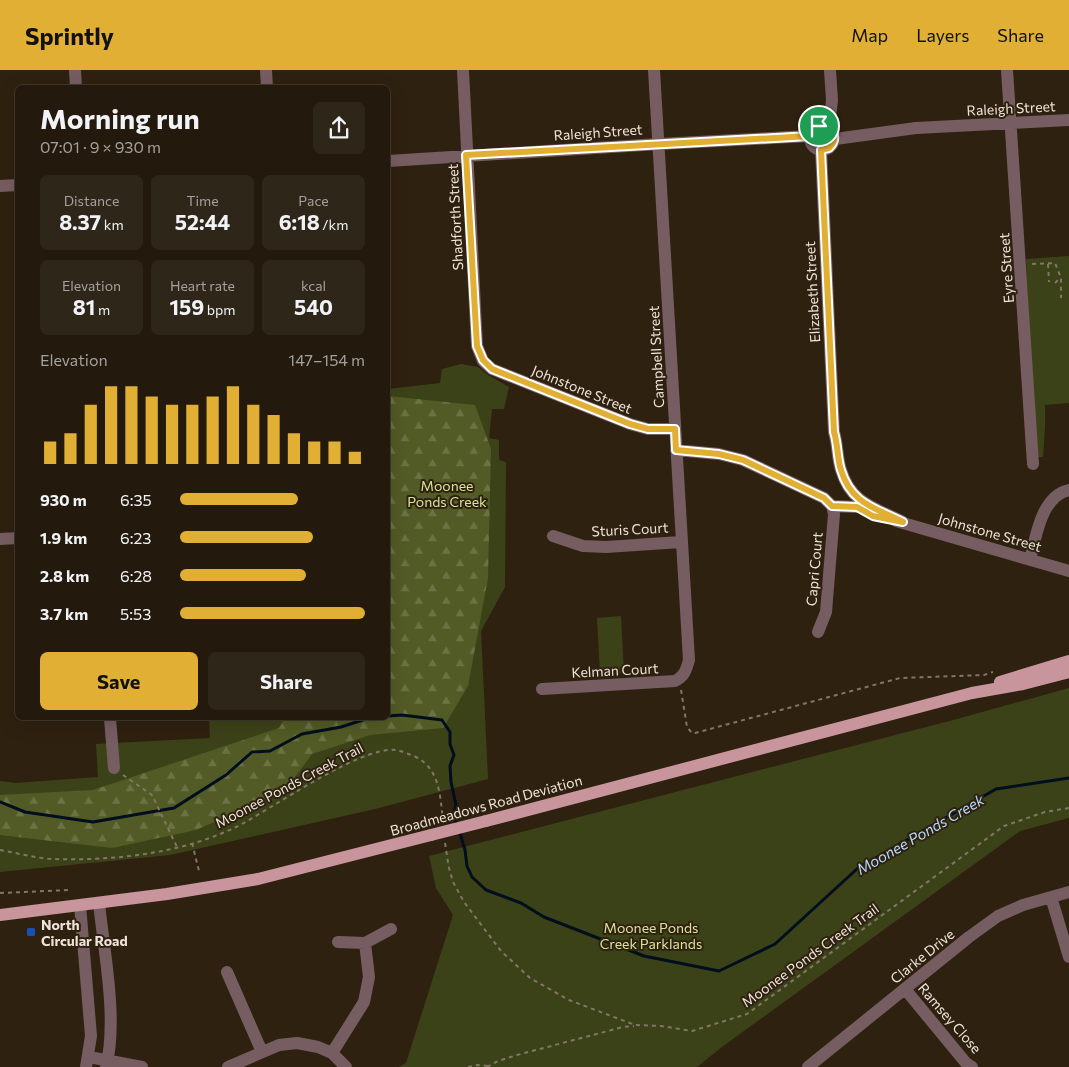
<!DOCTYPE html>
<html lang="en">
<head>
<meta charset="utf-8">
<style>
  :root { --surface:#23190c; --page:#2f261a; --text:#f1f3f6; --muted:#a3a09d; --line:#40382d; --accent:#e1af34 }
  body { margin:0; font-family:Commissioner,sans-serif; background:var(--page); color:var(--text); height:100vh; display:flex; flex-direction:column; font-size:19px; white-space:nowrap }
  * { box-sizing:border-box; margin:0 }
  p { font-size:16px; color:var(--muted) }
  .icon { flex:none; width:28px; height:28px; fill:none; stroke:currentColor; stroke-width:2; stroke-linecap:round; stroke-linejoin:round }
  .map { position:relative; flex:1; overflow:hidden }
  .sheet { position:absolute; left:15px; top:15px; width:375px; height:635px; display:flex; flex-direction:column; background:var(--surface); border-radius:8px; box-shadow:0 5px 20px #0002,0 0 0 1px var(--line) }
  .sheet>* { flex:none }
  .pin { position:absolute; display:grid; place-items:center; width:42px; height:42px; color:#fff; margin:-21px; border:2px solid #fff; border-radius:50%; box-shadow:0 1px 5px #0007 }
  .round { display:grid; place-items:center; flex:none; width:52px; height:52px; border-radius:8px; background:var(--page) }
  .headline { display:flex; align-items:center; justify-content:space-between; height:85px; padding:0 25px }
  h1 { font-size:28px; font-weight:700; line-height:38px }
  .figures { display:grid; grid-template-columns:repeat(3,1fr); gap:8px; height:85px; padding:5px 25px }
  .figures div { display:grid; align-content:center; border-radius:8px; background:var(--page); text-align:center }
  .figures b { font-size:21px; font-weight:700 }
  .figures small { font-size:14px; font-weight:400 }
  .figures p { font-size:14px }
  .chart { height:140px; padding:10px 25px }
  .chart p { display:flex; justify-content:space-between }
  .chart svg { width:100%; height:90px; margin-top:5px; stroke:var(--accent); stroke-width:6 }
  .action { display:flex; gap:10px; margin-top:auto; padding:10px 25px }
  .action a { flex:1; height:58px; border-radius:8px; background:var(--accent); color:#111; font-size:20px; font-weight:700; line-height:58px; text-align:center }
  .action a+a { background:var(--page); color:var(--text) }
  ul { padding:0 25px; list-style:none; font-size:16px }
  li { display:grid; grid-template-columns:80px 60px 1fr; align-items:center; height:38px }
  li i { height:12px; border-radius:6px; background:var(--accent) }
  header { display:flex; align-items:center; gap:30px; box-sizing:border-box; height:70px; padding:0 25px; background:var(--accent); color:#111 }
  header strong { font-size:24px }
  nav { display:flex; gap:28px; margin-inline-start:auto; font-size:18px }
  .map>svg:first-child { display:block }
</style>
</head>
<body>
<header>
<strong>Sprintly</strong>
<nav><a>Map</a><a>Layers</a><a>Share</a></nav>
</header>
<div class="map">
<svg width="1069" height="997" viewBox="0 0 1069 997">
  <defs>
    <pattern id="forest-firs" width="22" height="20" patternUnits="userSpaceOnUse" patternTransform="scale(1.25)"><rect width="22" height="20" fill="#525a25"/><path d="M5 1l3.5 6h-7zM16 11l3.5 6h-7z" fill="#6b7244"/></pattern>
  </defs>
  <rect width="100%" height="100%" fill="#2f2110"/>
  <path fill="#3c4218" d="M1069 186V333L1045 335V357L1043 387H1035L1026 189Z
    M461 294 478 297 488 305 509 317 504 339H492L489 368 499 370V390L506 392 505 517 481 561 488 709 375 739 170 785 0 802V711L16 713 98 707 96 674 210 668 209 648H388V319L440 313 442 299Z
    M621 546 624 603 600 604 597 548Z
    M1069 618V748L1020 761 722 977 697 997H399L406 993 453 845 436 818 429 786 957 649Z"/>
  <path fill="url(#forest-firs)" d="M388 326 475 335 491 379 488 508 468 616 443 658 370 665 312 684 284 722 196 760 112 778 0 765V725L93 720 279 658 285 648H388Z"/>
  <g fill="none" stroke-linecap="round" stroke-linejoin="round">
    <path stroke="#000e1e" stroke-width="3" d="M388 646 402 645 442 650 450 662V674L454 685 450 696 451 712 456 735 453 746 457 754
      M0 732 25 742 93 752 174 738 226 705 252 682 270 681 302 664 341 657 369 648
      M459 760 465 780 467 796 472 807 486 820 521 833 544 847 644 886 719 901 775 874 858 798 996 719 1069 708"/>
    <path stroke="#827667" stroke-width="2" stroke-dasharray="4 4" stroke-linecap="butt" d="M1032 194 1055 193 1061 208V228
      M1048 194 1049 212
      M1055 213 1060 208
      M681 620 687 657 692 663H695L900 608 984 605 993 602
      M123 705 152 725 177 777
      M192 773 199 801
      M445 773 449 798 453 812 464 832 501 881 530 908 569 930 635 955 661 956 692 961 747 944 1004 756 1045 742 1069 738
      M0 780C17 783 35 788 52 789 112 791 179 784 234 758 271 740 359 676 396 680 402 681 408 684 414 686 440 698 440 725 443 751
      M0 823 70 820
      M468 997 477 995 488 996
      M487 997 498 991 517 985 623 957 634 956"/>
    <path stroke="#765d61" stroke-width="12" d="M75 0 76 18
      M266 0 267 18
      M463 0 477 276 483 291 492 299 630 354 648 359H675
      M1007 0 1033 394
      M810 68a12 12 0 1 1 24 0a12 12 0 1 1-24 0Z
      M829 57 832 30 830 0
      M835 69 916 58 1069 50
      M821 80 834 362C838 375 837 388 841 400 851 434 876 438 903 452
      M388 91 659 74 810 66
      M0 116 18 115
      M676 380 719 384 743 390 824 428 832 436 857 437
      M896 451 1069 501
      M553 466 583 476 606 477 681 472
      M0 469 18 468
      M1030 490C1036 467 1041 426 1069 420
      M818 562 826 542 834 444 832 436
      M542 619 675 611C685 606 686 600 689 590L654 0
      M110 648 114 698
      M1051 827 1069 887
      M99 833C104 882 118 950 106 997
      M80 835 91 966 86 997
      M338 872 365 873 391 859
      M227 902 262 982
      M905 919 966 993 972 997
      M332 983 364 932 369 907 365 873
      M89 987 142 997
      M228 997 279 975 297 973 318 977 332 983 346 997
      M808 997 969 867 998 846 1023 835 1069 822"/>
    <path stroke="#c9959d" stroke-width="12" d="M1000 612 1069 591
      M486 751 972 623 1023 614 1069 602
      M0 845 167 824 258 809 431 765"/>
    <path stroke="#c9959d" stroke-width="12" d="M431 765 486 751"/>
  </g>
  <g fill="none" stroke-linecap="round" stroke-linejoin="round">
    <defs>
      <path id="route" d="M819 56 829 58C836 64 836 71 829 78L821 80 834 362C838 374 837 388 841 400 851 434 876 438 903 452L873 446 857 437 832 436 824 428 743 390 719 384 676 380 675 359H648L630 354 492 299 483 290 477 276 466 85 810 66 814 59Z"/>
    </defs>
    <use href="#route" stroke="#fff" stroke-width="10"/>
    <use href="#route" stroke="#e1af34" stroke-width="6"/>
  </g>
  <rect fill="#1a4fb4" stroke="#2f2110" stroke-width="2" x="26" y="857" width="10" height="10" rx="2.5"/>
  <g text-anchor="middle" dominant-baseline="central" stroke-width="4" stroke-linejoin="round" paint-order="stroke">
    <g font-size="14" fill="#eee4d9" stroke="#2f2110">
      <text transform="translate(1011 38) rotate(-3)">Raleigh Street</text>
      <text transform="translate(598 62) rotate(-4)">Raleigh Street</text>
      <text transform="translate(455 147) rotate(-93)">Shadforth Street</text>
      <text transform="translate(1006 198) rotate(-94)">Eyre Street</text>
      <text transform="translate(812 222) rotate(-93)">Elizabeth Street</text>
      <text transform="translate(656 287) rotate(-93)">Campbell Street</text>
      <text transform="translate(582 319) rotate(22)">Johnstone Street</text>
      <text transform="translate(630 459) rotate(-3)">Sturis Court</text>
      <text transform="translate(990 462) rotate(16)">Johnstone Street</text>
      <text transform="translate(814 499) rotate(-85)">Capri Court</text>
      <text transform="translate(615 600) rotate(-3)">Kelman Court</text>
      <text transform="translate(289 715) rotate(-28)">Moonee Ponds Creek Trail</text>
      <text transform="translate(486 735) rotate(-15)">Broadmeadows Road Deviation</text>
      <text transform="translate(810 885) rotate(-36)">Moonee Ponds Creek Trail</text>
      <text transform="translate(922 886) rotate(-39)">Clarke Drive</text>
      <text transform="translate(950 948) rotate(49)">Ramsey Close</text>
    </g>
    <g font-size="14" fill="#d7e594" stroke="#2f2110">
      <text x="447" y="415">Moonee<tspan x="447" dy="16">Ponds Creek</tspan></text>
      <text x="651" y="857">Moonee Ponds<tspan x="651" dy="16">Creek Parklands</tspan></text>
    </g>
    <g font-size="14" font-weight="bold" fill="#eee4d9" stroke="#2f2110" text-anchor="start">
      <text x="41" y="854">North<tspan x="41" dy="16">Circular Road</tspan></text>
    </g>
    <g font-size="15" font-style="italic" fill="#b2dbfc" stroke="#2f2110">
      <text transform="translate(920 764) rotate(-30)">Moonee Ponds Creek</text>
    </g>
  </g>
</svg>
<div class="pin" style="left:819px;top:56px;background:#1e9e55"><svg class="icon" aria-label="arrive" viewBox="0 0 24 24"><path d="M6 21V4h12l-3 4 3 4H6"/></svg></div>
<section class="sheet">
<div class="headline"><div><h1>Morning run</h1><p>07:01 · 9 × 930 m</p></div><a class="round"><svg class="icon" aria-label="share" viewBox="0 0 24 24"><path d="M12 15V3M7 8l5-5 5 5M5 13v7h14v-7"/></svg></a></div>
<div class="figures">
<div><p>Distance</p><b>8.37<small> km</small></b></div>
<div><p>Time</p><b>52:44</b></div>
<div><p>Pace</p><b>6:18<small> /km</small></b></div>
</div>
<div class="figures">
<div><p>Elevation</p><b>81<small> m</small></b></div>
<div><p>Heart rate</p><b>159<small> bpm</small></b></div>
<div><p>kcal</p><b>540</b></div>
</div>
<div class="chart"><p><span>Elevation</span>147–154 m</p>
<svg viewBox="0 0 160 44" preserveAspectRatio="none"><path d="M5 44V33M15 44V29M25 44V15M35 44V6M45 44V6M55 44V11M65 44V15M75 44V15M85 44V11M95 44V6M105 44V15M115 44V20M125 44V29M135 44V33M145 44V33M155 44V38"/></svg>
</div>
<ul>
<li><b>930 m</b>6:35<i style="width:64%"></i></li>
<li><b>1.9 km</b>6:23<i style="width:72%"></i></li>
<li><b>2.8 km</b>6:28<i style="width:68%"></i></li>
<li><b>3.7 km</b>5:53<i style="width:100%"></i></li>
</ul>
<div class="action"><a>Save</a><a>Share</a></div>
</section>
</div>
</body>
</html>
